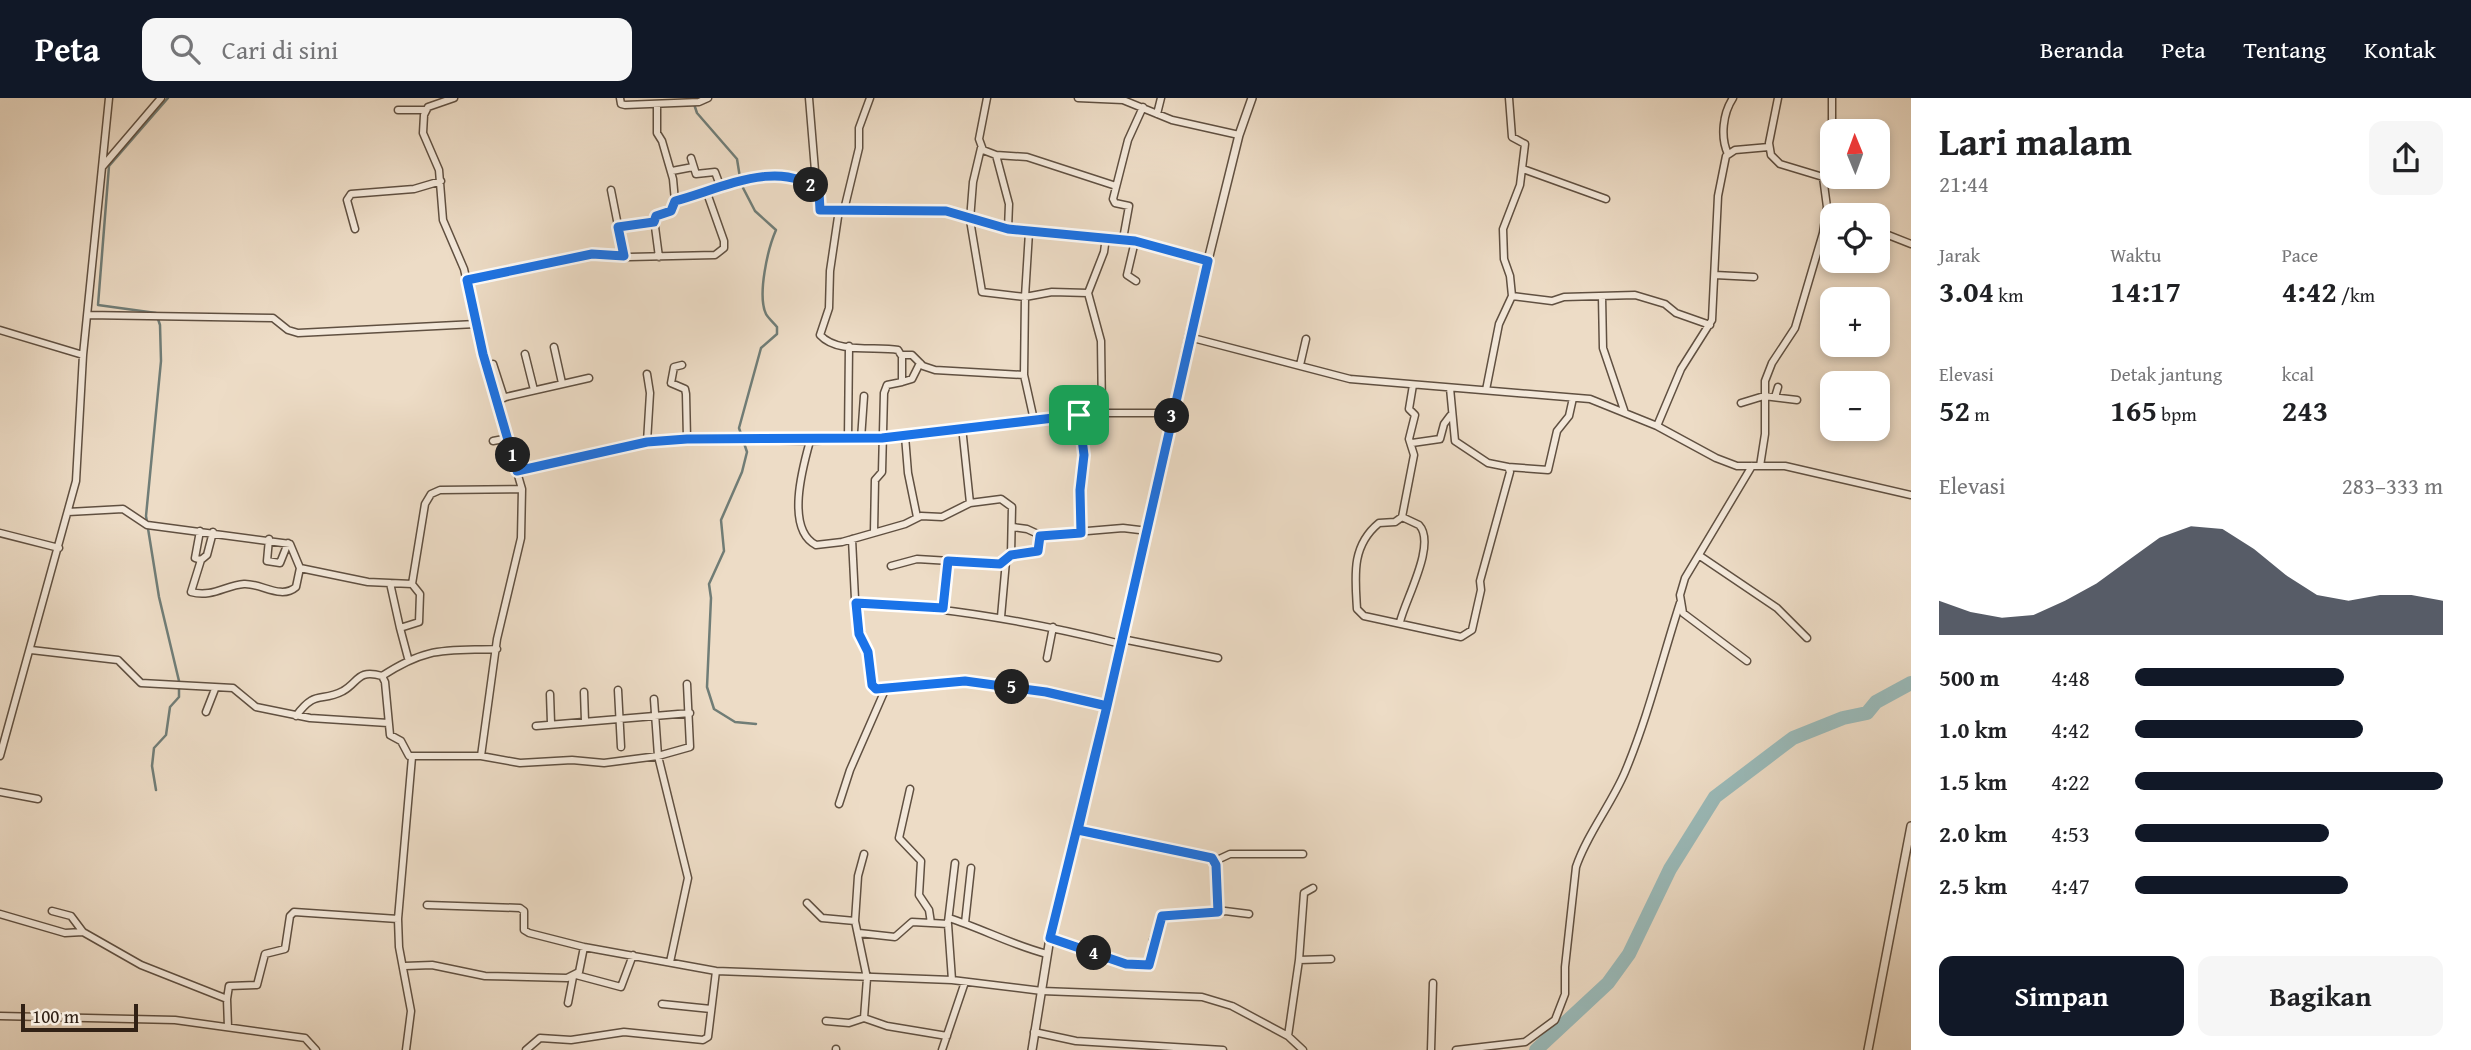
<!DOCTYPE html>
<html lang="id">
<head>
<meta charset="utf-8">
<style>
  :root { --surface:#fff; --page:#f6f6f6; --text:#202124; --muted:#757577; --accent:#111827 }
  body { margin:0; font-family:"Gentium Book Plus",serif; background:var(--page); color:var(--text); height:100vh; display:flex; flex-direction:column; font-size:26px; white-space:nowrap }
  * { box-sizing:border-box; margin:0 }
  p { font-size:23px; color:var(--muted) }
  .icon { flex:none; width:38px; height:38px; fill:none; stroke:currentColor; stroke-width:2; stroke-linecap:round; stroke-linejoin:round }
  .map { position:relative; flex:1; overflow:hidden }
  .drawer { display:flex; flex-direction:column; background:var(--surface); width:560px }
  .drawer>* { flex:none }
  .needle { width:46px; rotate:359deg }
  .controls { position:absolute; left:1820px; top:21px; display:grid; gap:14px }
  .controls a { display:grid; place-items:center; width:70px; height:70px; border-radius:14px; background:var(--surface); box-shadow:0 4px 10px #0003; font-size:35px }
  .scale { position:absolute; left:21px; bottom:18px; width:117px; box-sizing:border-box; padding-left:7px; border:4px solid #312115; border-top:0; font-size:19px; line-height:24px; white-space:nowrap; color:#312115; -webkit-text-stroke:5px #f3e8da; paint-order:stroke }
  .pin { position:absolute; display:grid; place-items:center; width:60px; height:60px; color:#fff; margin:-30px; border-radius:14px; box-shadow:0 4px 10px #0006 }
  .km { position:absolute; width:35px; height:35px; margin:-18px; border-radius:50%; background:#222; color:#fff; font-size:19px; line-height:35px; text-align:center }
  .round { display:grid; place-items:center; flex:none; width:74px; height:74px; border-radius:14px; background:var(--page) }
  .overview { display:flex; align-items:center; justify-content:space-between; height:119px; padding:0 28px }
  h1 { font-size:38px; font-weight:800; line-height:52px }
  .stats { display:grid; grid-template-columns:repeat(3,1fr); gap:10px; height:119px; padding:7px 28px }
  .stats div { display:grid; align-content:center }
  .stats b { font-size:30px; font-weight:800 }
  .stats small { font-size:19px; font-weight:400 }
  .stats p { font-size:19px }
  .chart { height:196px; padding:14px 28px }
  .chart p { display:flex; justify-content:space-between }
  .chart svg { width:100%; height:126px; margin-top:7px; fill:var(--accent); opacity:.7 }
  .cta { display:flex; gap:14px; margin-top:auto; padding:14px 28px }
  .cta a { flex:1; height:80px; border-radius:14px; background:var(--accent); color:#fff; font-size:28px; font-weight:800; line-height:80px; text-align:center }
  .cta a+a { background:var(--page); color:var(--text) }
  ul { padding:0 28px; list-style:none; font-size:23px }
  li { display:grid; grid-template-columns:112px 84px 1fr; align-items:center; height:52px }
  li i { height:18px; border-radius:9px; background:var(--accent) }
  header { display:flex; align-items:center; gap:42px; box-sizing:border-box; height:98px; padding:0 35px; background:var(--accent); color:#fff }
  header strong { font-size:33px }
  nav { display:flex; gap:38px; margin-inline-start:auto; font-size:24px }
  .search { width:490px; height:63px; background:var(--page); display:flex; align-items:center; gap:18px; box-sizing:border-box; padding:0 24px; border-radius:14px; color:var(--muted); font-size:26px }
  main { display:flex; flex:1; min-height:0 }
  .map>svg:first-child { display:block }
</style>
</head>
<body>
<header>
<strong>Peta</strong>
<div class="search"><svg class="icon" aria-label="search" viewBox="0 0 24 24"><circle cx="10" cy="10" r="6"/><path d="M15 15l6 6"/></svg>Cari di sini</div>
<nav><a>Beranda</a><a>Peta</a><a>Tentang</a><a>Kontak</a></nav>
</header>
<main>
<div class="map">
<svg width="1911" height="952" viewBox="0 0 1911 952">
  <rect width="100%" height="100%" fill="#eddcc6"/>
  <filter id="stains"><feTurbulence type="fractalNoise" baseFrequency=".00286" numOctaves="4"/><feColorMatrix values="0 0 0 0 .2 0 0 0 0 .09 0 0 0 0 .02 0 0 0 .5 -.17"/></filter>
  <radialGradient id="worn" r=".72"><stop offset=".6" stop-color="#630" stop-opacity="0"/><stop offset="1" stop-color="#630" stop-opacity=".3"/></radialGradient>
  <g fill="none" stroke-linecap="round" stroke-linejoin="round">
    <path stroke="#707d77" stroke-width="2.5" d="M692 0 697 15 737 61 741 86 755 113 776 132C768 150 757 197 766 216 768 220 774 225 777 229V236L761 250 739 330 747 354 742 374 721 422 724 453 709 486 711 500 707 589 714 611 735 624 756 626
      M156 692 152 668 154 650 166 637 170 609 179 599V583L159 499 146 418 161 263 160 227 156 215 98 207 109 68 168 0"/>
    <path stroke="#9abab9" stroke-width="14" d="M1536 952 1608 885 1629 856 1670 771 1715 699 1793 640 1843 620 1867 615 1876 604 1911 585"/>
    <defs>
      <path id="minor" d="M454 0 428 9 424 17 423 35 439 72 443 122 464 171 487 272 522 391 521 440 497 541 481 658
        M620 0 621 6 625 7 699 4 708 0
        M809 0 818 109 825 113 839 112
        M987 0 979 41 983 52 996 57 1009 106 1008 131
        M1078 0 1123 2 1172 22 1239 37
        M1509 0 1512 39 1525 46 1520 87 1503 131 1504 161 1510 178 1512 198 1552 203 1564 199 1635 197 1665 206 1676 215 1710 227
        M1832 0V36
        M657 6V35L662 43 673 81 675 103 671 113 654 121 659 159
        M398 12H425
        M1157 16 1161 0
        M981 50 973 84 970 122 982 194 1025 199 1029 134
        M1728 56C1720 39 1723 15 1733 0
        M996 57 1027 59 1116 88
        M691 60 696 76 715 74 721 90C754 80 791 68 819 94
        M103 68 161 0
        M1523 71 1606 101
        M672 73 693 69
        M1825 82 1832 47
        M611 92 624 158
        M675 103 721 90
        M844 112 859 50V30L870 0
        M618 129 654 125
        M355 131 347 102 351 96 414 91 441 83
        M1878 133 1911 146
        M1106 139 1104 154 1088 195 1052 194 1025 199 1024 277 935 272 923 268 912 257H901L898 252C876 248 837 256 820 237L829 210 830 173 839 112 946 113 1008 131 1135 143 1208 163
        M1123 141 1129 108 1115 105 1113 101 1128 42 1143 9
        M1135 143 1127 177 1136 183
        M1715 177 1754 179
        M467 182 591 156 629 159 715 157 724 150V143L707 95
        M1088 195 1101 243 1102 315
        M1602 198 1603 250 1625 315
        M87 217 273 220 288 232 298 235 476 226
        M0 232 83 257
        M1189 239 1350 281 1590 301 1657 328 1716 360 1737 368H1785L1911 397
        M554 249 562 285
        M525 256 534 292
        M493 266 504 300
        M682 267 674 269 671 285 685 291 686 296 687 341
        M1300 267 1306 241
        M647 276 650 295 647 344
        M1024 277 1034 322
        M902 284 912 281 920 265
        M1413 287 1409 311 1415 317 1409 341 1414 357 1402 419 1395 424 1379 425C1351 448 1355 478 1357 511L1364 518 1461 539 1472 532 1481 492 1480 483 1510 374 1508 369 1488 365 1455 343 1450 290
        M1486 292 1499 226 1512 198
        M1775 299 1778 289
        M497 301 589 280
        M1741 305 1764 298 1797 302
        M1079 317 1084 357 1080 392 1081 435
        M1657 328 1681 271 1712 222 1718 98 1726 58 1735 52 1769 49
        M962 329 970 405 1001 401 1012 409 1011 457
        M905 338 908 375 917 419
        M848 341 849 248
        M861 341 864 298
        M493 343 509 340
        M810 343C803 368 785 431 816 447L842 444 905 426 921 418 942 419 970 405
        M1412 345 1440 341 1444 326 1450 318
        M1760 368 1765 336V283L1772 265 1795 230 1823 135 1827 109 1823 79 1780 66 1771 57 1769 45 1778 0
        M1508 369 1548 372 1557 333 1569 318 1573 300
        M517 373 647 344 687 341 810 343 882 340 1102 315H1173
        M68 414 123 411 147 427 290 446 300 470 296 489C281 502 261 485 244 486 226 487 212 500 191 494L201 462 195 460 200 433
        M1013 429 1027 431 1040 437
        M874 434 875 382 882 374 884 295 887 287 902 284V257
        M0 435 59 450
        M269 441 267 463 280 465 288 445
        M852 441 856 521 868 554 873 590 881 592 965 583 1047 594 1107 608
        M1700 458 1777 510 1807 540
        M201 462 207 457 213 434
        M891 468 917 461 1000 466 1011 457 1038 453 1040 437 1123 430 1148 433
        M300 470 368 484 412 486 425 406 431 396 440 392 522 391
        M390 485 400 530
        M856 505C946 508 1033 524 1121 546
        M942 511 948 463
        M1001 519 1006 463
        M1400 524C1405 502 1437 446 1419 427L1402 419
        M1122 541 1218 560
        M31 552 118 562 141 585 233 590 256 609 310 620 388 625
        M408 560 400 530 419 524 420 496 412 486
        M1047 560 1053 529
        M1747 563 1683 515 1680 497 1685 480 1752 368
        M382 578C428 548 444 553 497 551
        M618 592 621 649
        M584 594 585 623
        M550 596 551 625
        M654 601 658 658 688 780 670 864
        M206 614 215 591
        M296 618C316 591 320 605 343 593 359 584 357 571 382 578L385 584 390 637 401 643 409 658H481L520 665 572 662 604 665 658 658 690 649 687 586
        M536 628 690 615
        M0 658 76 383 83 257 109 0
        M910 691 899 740 921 763 919 797 929 812 931 825 948 826 952 882
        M0 694 38 701
        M839 706 850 672 885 592
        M1078 732 1214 761 1218 814
        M864 756 858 778 855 823 867 880 864 920 887 928 947 938
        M1215 763 1230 756H1303
        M807 805 822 820 855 823
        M427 807 520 810 524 813V832L529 835 584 849 716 873 952 882 1042 893 1202 899 1232 908 1288 938 1303 952
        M52 813 71 818 83 834 141 867 227 901 228 929
        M0 816 65 835 83 834
        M949 820C983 831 1012 847 1047 856
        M948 824 955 765
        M965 825 971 770
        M859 835 895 839 912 824 931 825
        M1050 840 1126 866 1147 868 1151 864 1153 842 1162 818 1225 813 1249 816
        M1299 862 1304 795 1313 790
        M405 868 432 867 485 878 567 880 579 874 584 849
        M576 877 621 889 633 857
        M227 901 229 888 257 887 265 856 285 851 290 818 294 814 398 821
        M568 905 573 879
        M662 906 711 911
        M0 918 175 922 305 940 316 952
        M826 923 849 925 864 920
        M1034 934 1076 943 1223 952
        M1288 938 1299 862 1331 861
        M406 952 411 913 399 849 398 821 412 659
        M526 952 540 940 571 942 624 934 703 942 708 939 716 873
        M836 952V951
        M942 952 965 884
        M1431 952 1433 885
        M1456 952 1525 944 1555 922 1565 896V869L1576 769C1587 736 1611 707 1625 674 1648 619 1662 561 1680 505"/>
      <path id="tertiary" d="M1032 952 1050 840 1148 433 1189 239 1239 37 1252 0
        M1868 952 1911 728"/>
    </defs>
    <use href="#minor" stroke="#605041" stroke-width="9"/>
    <use href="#tertiary" stroke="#605041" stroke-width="10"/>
    <use href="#minor" stroke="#f3e8da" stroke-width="6"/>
    <use href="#tertiary" stroke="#f3e8da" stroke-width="7"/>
  </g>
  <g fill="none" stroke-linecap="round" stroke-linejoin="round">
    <defs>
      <path id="route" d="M1079 317 882 340 687 341 647 344 517 373 483 256 467 182 592 156 624 158 618 129 654 124 656 118 671 113 675 103C718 92 781 58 819 94L820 112 946 113 1008 131 1135 143 1208 163 1107 608 1050 840 1126 866 1149 867 1162 818 1218 814 1216 767 1212 760 1078 732 1107 608 1046 594 965 583 876 591 872 587 868 554 859 536 856 505 943 510 948 463 1000 466 1011 457 1038 453 1040 438 1081 435 1080 392 1084 357 1079 317"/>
    </defs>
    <use href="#route" stroke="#fff" stroke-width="14"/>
    <use href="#route" stroke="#1a73e8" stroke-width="9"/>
  </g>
  <rect width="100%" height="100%" filter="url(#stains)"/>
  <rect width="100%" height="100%" fill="url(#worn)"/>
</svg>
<div class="controls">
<a><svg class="needle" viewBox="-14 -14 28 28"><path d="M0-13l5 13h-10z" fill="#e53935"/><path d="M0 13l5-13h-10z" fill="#757577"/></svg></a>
<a><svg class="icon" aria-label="locate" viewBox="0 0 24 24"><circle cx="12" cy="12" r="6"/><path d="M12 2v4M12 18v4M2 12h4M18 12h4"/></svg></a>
<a>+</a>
<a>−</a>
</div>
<div class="scale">100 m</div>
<div class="pin" style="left:1079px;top:317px;background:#1e9e55"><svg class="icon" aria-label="arrive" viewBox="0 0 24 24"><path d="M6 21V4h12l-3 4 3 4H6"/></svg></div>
<b class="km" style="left:513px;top:357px">1</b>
<b class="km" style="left:811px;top:87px">2</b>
<b class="km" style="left:1172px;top:318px">3</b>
<b class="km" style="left:1094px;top:855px">4</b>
<b class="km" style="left:1012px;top:589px">5</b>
</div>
<section class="drawer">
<div class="overview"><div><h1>Lari malam</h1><p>21:44</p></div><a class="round"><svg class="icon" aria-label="share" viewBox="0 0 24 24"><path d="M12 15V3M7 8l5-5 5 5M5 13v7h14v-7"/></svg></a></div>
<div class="stats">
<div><p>Jarak</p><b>3.04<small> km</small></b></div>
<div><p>Waktu</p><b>14:17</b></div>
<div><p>Pace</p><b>4:42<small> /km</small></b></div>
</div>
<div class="stats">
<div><p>Elevasi</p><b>52<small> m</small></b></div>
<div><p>Detak jantung</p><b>165<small> bpm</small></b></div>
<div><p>kcal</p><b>243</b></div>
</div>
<div class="chart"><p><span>Elevasi</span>283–333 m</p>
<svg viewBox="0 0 160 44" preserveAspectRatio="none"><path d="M0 44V32L10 36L20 38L30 37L40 32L50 26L60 18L70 10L80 6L90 7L100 14L110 23L120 30L130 32L140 30L150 30L160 32V44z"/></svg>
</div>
<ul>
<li><b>500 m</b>4:48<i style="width:68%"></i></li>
<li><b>1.0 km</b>4:42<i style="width:74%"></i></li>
<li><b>1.5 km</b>4:22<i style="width:100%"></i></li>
<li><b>2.0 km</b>4:53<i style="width:63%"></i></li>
<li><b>2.5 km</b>4:47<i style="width:69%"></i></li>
</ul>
<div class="cta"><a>Simpan</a><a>Bagikan</a></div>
</section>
</main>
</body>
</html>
